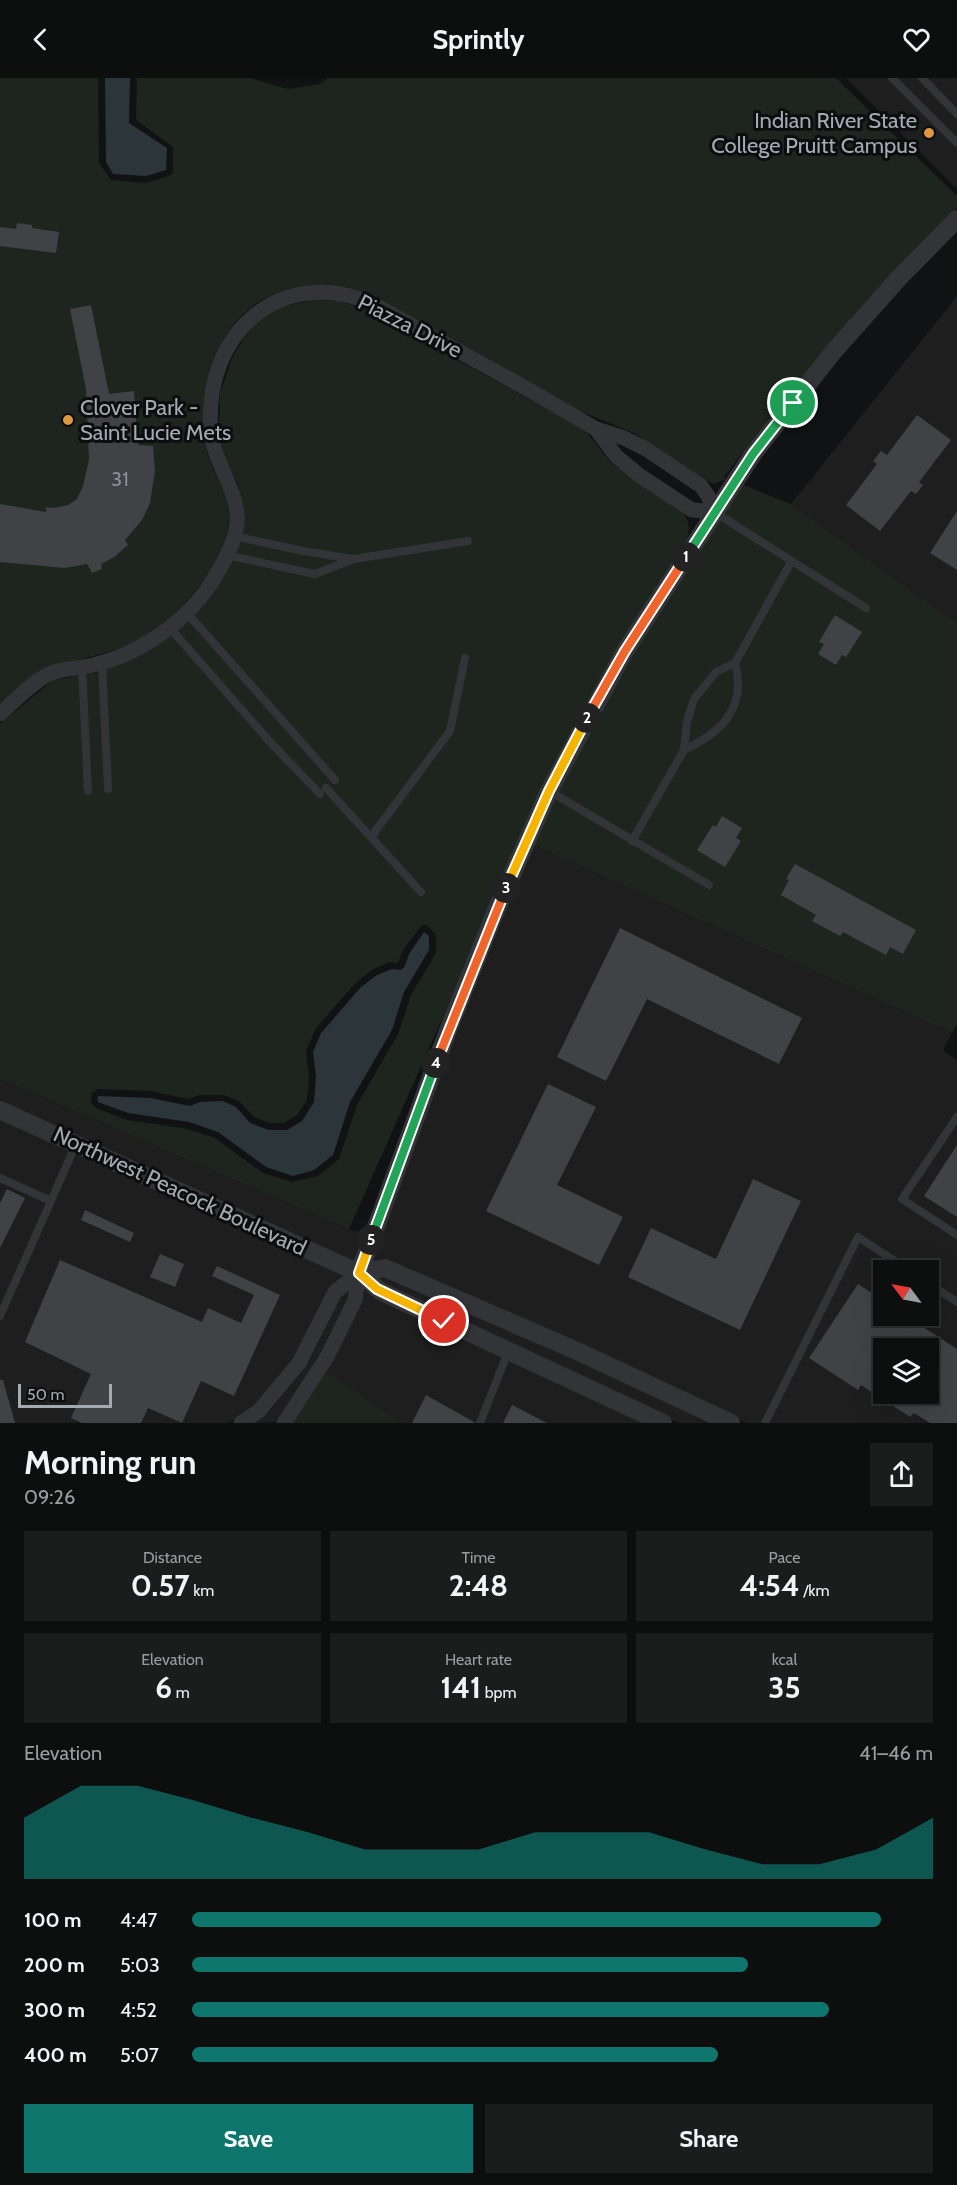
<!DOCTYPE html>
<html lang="en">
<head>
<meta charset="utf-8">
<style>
  :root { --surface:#0d0e0e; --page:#1b1c1c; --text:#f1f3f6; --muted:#9a9c9e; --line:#2d2e2e; --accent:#0f766e }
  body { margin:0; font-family:Cabin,sans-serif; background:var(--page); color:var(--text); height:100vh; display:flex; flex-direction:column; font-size:22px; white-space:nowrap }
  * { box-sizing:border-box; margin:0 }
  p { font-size:20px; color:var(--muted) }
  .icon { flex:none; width:33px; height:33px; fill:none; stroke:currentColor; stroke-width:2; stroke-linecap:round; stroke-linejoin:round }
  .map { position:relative; height:1345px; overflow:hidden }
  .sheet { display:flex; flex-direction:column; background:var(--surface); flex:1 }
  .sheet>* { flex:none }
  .needle { width:39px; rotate:302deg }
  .tools { position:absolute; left:873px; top:1182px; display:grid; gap:12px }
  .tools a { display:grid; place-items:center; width:66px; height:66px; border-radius:0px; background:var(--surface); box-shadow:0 6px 24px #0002,0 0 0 2px var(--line); font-size:30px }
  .scale { position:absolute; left:18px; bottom:15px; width:94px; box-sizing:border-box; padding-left:6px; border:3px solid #a4aab2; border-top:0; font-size:16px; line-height:21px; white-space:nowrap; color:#a4aab2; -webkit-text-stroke:4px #0c0d0e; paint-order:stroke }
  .pin { position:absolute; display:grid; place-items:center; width:51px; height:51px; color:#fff; margin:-26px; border:3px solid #fff; border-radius:50%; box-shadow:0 2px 6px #0007 }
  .km { position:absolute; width:30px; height:30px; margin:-15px; border-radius:50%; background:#222; color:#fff; font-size:16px; line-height:30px; text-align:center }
  .round { display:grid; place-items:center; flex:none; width:63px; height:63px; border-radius:0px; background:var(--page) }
  .overview { display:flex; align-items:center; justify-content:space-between; height:102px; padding:0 24px }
  h1 { font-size:33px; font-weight:700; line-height:45px }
  .figures { display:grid; grid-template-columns:repeat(3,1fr); gap:9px; height:102px; padding:6px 24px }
  .figures div { display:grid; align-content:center; border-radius:0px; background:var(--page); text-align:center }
  .figures b { font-size:30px; font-weight:700 }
  .figures small { font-size:16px; font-weight:400 }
  .figures p { font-size:16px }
  .chart { height:168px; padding:12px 24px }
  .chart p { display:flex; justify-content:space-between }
  .chart svg { width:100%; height:108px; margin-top:6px; fill:var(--accent); opacity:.7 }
  .cta { display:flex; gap:12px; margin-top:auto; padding:12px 24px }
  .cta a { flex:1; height:69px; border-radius:0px; background:var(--accent); color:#fff; font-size:24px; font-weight:700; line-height:69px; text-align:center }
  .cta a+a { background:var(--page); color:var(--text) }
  ul { padding:0 24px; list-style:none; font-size:20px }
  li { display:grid; grid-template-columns:96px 72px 1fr; align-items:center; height:45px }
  li i { height:15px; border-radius:8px; background:var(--accent) }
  header { display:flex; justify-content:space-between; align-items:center; height:78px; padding:0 24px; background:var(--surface); font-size:27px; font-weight:700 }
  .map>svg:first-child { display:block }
</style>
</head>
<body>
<header><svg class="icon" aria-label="back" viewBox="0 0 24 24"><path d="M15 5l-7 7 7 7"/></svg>Sprintly<svg class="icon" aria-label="heart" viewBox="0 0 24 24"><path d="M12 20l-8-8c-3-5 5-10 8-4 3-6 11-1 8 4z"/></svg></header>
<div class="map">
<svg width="957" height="1345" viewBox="0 0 957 1345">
  <rect width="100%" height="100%" fill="#111213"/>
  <path fill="#1e1e1f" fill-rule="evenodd" d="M846 0H957V111Z
    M957 218V545L791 426Z
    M533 767 952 955 943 972 957 982V1345H746L638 1294 370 1186 456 950ZM884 1192H928V1238H884ZM884 1270H928V1316H884Z
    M0 1001 349 1151 366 1156 355 1186 0 1025Z
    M0 1039 346 1196 293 1281 254 1328 229 1345H0Z
    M385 1197 575 1279 715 1345H679L381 1205 373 1199Z
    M364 1209 648 1345H401L327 1293 362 1225Z
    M349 1212 348 1219 321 1275 276 1344 254 1345 265 1338 305 1290 341 1219Z"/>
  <path fill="#1e251e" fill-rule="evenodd" d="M0 0H98L99 85 111 102 146 105 171 97 173 94V69L136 42 137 0H250L288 11 320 6 328 0H836L957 118V130C874 215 795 304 724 399L726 401 714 406 703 401 634 355 580 333 362 215C330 204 297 204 266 220 215 245 195 317 206 370 211 393 229 414 229 438 230 455 221 474 212 489 191 524 161 553 123 569 109 575 93 577 79 582 52 594 26 612 0 626Z
    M313 222 338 223 362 230 577 347 588 356 610 384 682 434C690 443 690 450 687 461L622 562 465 889 349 1151 0 1001V646L53 602 96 595 112 588 186 545 244 437 238 406 224 378 219 356 220 316 232 280 245 258 262 240 285 228ZM422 847H427L436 857V875L411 917 398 956 357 1027 339 1081 318 1098 292 1104 263 1095 215 1060 188 1051 127 1042 96 1030 91 1025 92 1015 98 1011 150 1013 188 1021 199 1017H224L240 1024 254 1039 270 1045H284L297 1037 307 1022 309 998 306 973 316 950 356 905 372 892 389 884 398 885 403 872Z
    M741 406 791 426 957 545V946L952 955 533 767 556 717 631 575Z
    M327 1293 401 1345H292Z"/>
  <path fill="#2c353a" d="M105 0H130L129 45 167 70 166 92 146 98 113 96 106 84Z
    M424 854 429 858V872L404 914 392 952 350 1024 333 1077 314 1092 293 1098 266 1089 218 1054 189 1044 128 1035 98 1024V1018L150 1020 190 1028 200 1024 223 1023 236 1029 250 1045 269 1052H287L302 1043 314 1024 316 999 313 974 321 955 361 909 377 897 392 891 401 892 405 888 409 876Z"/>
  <path fill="#404246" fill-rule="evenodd" d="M17 145 32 147V150L59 154 56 175 0 168V149L16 151Z
    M91 227 109 316 134 313 138 367 153 368 155 393 150 425 142 442 125 462 128 467 114 479 101 486 102 491 92 495 87 486 65 490 0 484V426L46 434V429L53 430 68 427 77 421 83 408 89 382 86 311 70 231Z
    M917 337 951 362 919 404 923 407 916 416 911 413 880 453 846 427 877 386 873 383 881 373 887 377Z
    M957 433V492L930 475Z
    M835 537 862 554 846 579 842 577 836 587 818 576 824 566 819 564Z
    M722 738 742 750 736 760 741 763 725 789 697 772 713 747 716 749Z
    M795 786 916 852 903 876 890 869 886 877 843 854 840 858 812 843 816 837 781 817 789 802 786 801Z
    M620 850 802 940 779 986 647 921 606 1003 557 979Z
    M548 1006 596 1029 557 1107 623 1139 599 1187 486 1133Z
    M957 1067V1139L924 1118Z
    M753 1101 801 1123 740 1252 628 1199 651 1150 716 1181Z
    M7 1111 25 1120 0 1170V1125Z
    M85 1132 134 1155 130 1164 81 1142Z
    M160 1176 184 1186 175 1209 150 1199Z
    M60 1182 202 1244 208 1230 241 1245 254 1217 212 1198 217 1188 280 1217 234 1318 201 1303 182 1345 148 1330 141 1345H82L71 1340 91 1296 25 1264Z
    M858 1206 884 1223V1238H906L957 1271V1345H930L914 1335 910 1339 861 1307 858 1312 809 1280ZM884 1270H928V1316H884Z
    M0 1302H3L15 1345H0Z
    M426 1317 474 1344V1345H412Z
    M512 1327 547 1345H503Z"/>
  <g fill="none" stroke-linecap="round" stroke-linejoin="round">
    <path stroke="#333437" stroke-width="8" d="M892 0 957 65
      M922 0 957 36
      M716 435 866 530
      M234 458 303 473 353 481
      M226 477 315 496 354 481 468 463
      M187 535 335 702
      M170 550 270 664 320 716
      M102 585 108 711
      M735 585 791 484
      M82 589 88 713
      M326 710 421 814
      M549 713 709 807
      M371 759 450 653 465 580
      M632 763 684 672 687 644 694 621 716 594 735 585C747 630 722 654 684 672
      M957 1039 902 1121 957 1157
      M0 1100 51 1123 76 1066
      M928 1205 957 1224
      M0 1238 51 1123
      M480 1345 508 1274
      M765 1345 858 1159 909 1192"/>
    <path stroke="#333437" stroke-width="15" d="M0 636C15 623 31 605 49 596 62 590 79 591 93 587 137 577 178 549 205 514 218 495 235 468 237 445 239 412 214 386 211 354 202 256 281 184 375 227L538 317 596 351 624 360 646 371 701 408 708 418 715 434 692 432 639 397 616 378 596 351
      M241 1345 259 1333 299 1285 335 1214 359 1195
      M284 1345 327 1279 355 1222 359 1195"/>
    <path stroke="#333437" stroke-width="18" d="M0 1032 359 1195 380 1213 663 1345
      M359 1195 450 947 495 835 549 713 625 573 753 376 834 273 899 200 957 141
      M359 1195 385 1190 577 1273 731 1345"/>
  </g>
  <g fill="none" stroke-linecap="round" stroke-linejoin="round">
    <defs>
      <path id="split-1" d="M686 479 753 376 793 325"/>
      <path id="split-2" d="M587 640 625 573 686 479"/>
      <path id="split-3" d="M506 810 549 713 587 640"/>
      <path id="split-4" d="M436 985 506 810"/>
      <path id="split-5" d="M371 1162 436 985"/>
      <path id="split-6" d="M371 1162 359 1195 377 1211 444 1243"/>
    </defs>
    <use href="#split-1" stroke="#fff" stroke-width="12"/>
    <use href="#split-2" stroke="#fff" stroke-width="12"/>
    <use href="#split-3" stroke="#fff" stroke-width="12"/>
    <use href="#split-4" stroke="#fff" stroke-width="12"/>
    <use href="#split-5" stroke="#fff" stroke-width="12"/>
    <use href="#split-6" stroke="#fff" stroke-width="12"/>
    <use href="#split-1" stroke="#22a559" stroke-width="8"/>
    <use href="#split-2" stroke="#f0652b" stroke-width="8"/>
    <use href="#split-3" stroke="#f5b400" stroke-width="8"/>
    <use href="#split-4" stroke="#f0652b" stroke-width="8"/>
    <use href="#split-5" stroke="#22a559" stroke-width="8"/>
    <use href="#split-6" stroke="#f5b400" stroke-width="8"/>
  </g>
  <g fill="#dd973f" stroke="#0c0d0e" stroke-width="2">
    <circle cx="929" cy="55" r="6"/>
    <circle cx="68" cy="342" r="6"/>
  </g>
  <g text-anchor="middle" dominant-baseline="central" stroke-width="6" stroke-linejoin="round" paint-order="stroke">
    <g font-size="20" fill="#8b9097">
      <text x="120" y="401">31</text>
    </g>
    <g font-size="22" fill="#a4aab2" stroke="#0c0d0e" text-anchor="end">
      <text x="917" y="42">Indian River State<tspan x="917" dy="25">College Pruitt Campus</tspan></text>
      <text x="80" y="329" text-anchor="start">Clover Park -<tspan x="80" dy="25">Saint Lucie Mets</tspan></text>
    </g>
    <g font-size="22" fill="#a4aab2" stroke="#0c0d0e">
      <text transform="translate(410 248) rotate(27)">Piazza Drive</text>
      <text transform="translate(180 1113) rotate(25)">Northwest Peacock Boulevard</text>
    </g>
  </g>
</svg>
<div class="tools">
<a><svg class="needle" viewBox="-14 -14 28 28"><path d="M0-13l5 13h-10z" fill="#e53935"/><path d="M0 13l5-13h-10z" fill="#9a9c9e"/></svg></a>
<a><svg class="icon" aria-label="layers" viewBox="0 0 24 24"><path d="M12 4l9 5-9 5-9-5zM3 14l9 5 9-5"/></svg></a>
</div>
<div class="scale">50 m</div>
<div class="pin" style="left:793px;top:325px;background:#1e9e55"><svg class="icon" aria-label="arrive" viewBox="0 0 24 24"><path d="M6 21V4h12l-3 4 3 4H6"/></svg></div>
<div class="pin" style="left:444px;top:1243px;background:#d93025"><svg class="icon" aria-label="check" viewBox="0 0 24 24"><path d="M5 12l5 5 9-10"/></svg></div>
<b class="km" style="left:686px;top:479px">1</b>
<b class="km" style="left:587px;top:640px">2</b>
<b class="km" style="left:506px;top:810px">3</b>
<b class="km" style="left:436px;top:985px">4</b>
<b class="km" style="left:371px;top:1162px">5</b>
</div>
<section class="sheet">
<div class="overview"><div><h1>Morning run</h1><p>09:26</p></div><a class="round"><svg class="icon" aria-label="share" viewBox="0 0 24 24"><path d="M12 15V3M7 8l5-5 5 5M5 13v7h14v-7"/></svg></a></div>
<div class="figures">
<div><p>Distance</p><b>0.57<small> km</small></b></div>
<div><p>Time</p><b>2:48</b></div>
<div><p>Pace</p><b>4:54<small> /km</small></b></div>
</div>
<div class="figures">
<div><p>Elevation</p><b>6<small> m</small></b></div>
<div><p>Heart rate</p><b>141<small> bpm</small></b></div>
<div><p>kcal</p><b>35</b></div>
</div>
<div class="chart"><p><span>Elevation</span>41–46 m</p>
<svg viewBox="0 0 160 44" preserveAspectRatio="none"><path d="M0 44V19L10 6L20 6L30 12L40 19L50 25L60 32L70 32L80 32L90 25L100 25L110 25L120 32L130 38L140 38L150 32L160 19V44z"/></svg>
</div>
<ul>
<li><b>100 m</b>4:47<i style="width:93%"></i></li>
<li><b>200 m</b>5:03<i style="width:75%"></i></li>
<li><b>300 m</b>4:52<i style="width:86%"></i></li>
<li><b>400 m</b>5:07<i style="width:71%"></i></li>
</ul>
<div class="cta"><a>Save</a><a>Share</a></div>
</section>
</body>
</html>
